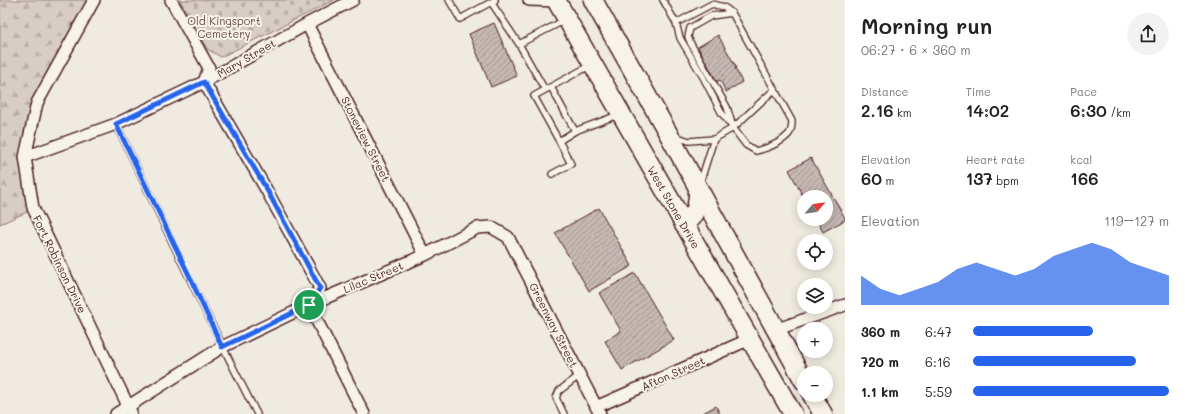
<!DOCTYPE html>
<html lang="en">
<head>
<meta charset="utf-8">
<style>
  :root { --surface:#fff; --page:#f2f2f2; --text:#222; --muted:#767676; --accent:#2563eb }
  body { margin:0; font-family:Mali,sans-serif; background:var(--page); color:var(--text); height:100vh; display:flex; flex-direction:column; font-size:15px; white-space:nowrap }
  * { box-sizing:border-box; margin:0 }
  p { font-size:13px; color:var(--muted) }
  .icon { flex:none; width:22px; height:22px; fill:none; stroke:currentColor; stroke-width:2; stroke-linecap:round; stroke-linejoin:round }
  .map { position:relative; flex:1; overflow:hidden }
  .panel { display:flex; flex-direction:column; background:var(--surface); width:340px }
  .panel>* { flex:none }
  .needle { width:26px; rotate:62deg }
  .tools { position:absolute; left:797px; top:190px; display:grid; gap:8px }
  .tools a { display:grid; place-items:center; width:36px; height:36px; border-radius:50%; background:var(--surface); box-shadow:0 2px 10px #0003; font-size:20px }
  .pin { position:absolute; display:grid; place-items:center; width:34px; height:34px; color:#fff; margin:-17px; border:2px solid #fff; border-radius:50%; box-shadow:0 1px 4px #0007 }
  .round { display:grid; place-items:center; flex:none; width:42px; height:42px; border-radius:21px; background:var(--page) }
  .head { display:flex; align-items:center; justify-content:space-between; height:68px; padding:0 16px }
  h1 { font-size:22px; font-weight:600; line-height:30px }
  .figures { display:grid; grid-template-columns:repeat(3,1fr); gap:6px; height:68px; padding:4px 16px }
  .figures div { display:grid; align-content:center }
  .figures b { font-size:17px; font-weight:600 }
  .figures small { font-size:11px; font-weight:400 }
  .figures p { font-size:11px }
  .chart { height:112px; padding:8px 16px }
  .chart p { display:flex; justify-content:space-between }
  .chart svg { width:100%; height:72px; margin-top:4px; fill:var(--accent); opacity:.7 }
  ul { padding:0 16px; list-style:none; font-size:13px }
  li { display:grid; grid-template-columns:64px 48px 1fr; align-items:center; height:30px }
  li i { height:10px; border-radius:5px; background:var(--accent) }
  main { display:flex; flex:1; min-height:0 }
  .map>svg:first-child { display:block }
</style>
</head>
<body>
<main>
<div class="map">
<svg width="845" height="414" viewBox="0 0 845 414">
  <defs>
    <pattern id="forest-firs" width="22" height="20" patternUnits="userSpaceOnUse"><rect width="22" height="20" fill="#d8cdc6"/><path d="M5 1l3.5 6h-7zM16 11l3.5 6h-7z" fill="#bbb0aa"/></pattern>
    <pattern id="cemetery-stones" width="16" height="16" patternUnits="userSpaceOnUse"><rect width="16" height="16" fill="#d8cdc6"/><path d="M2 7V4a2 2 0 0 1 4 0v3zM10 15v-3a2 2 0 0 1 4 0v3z" fill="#bbb0aa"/></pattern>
    <pattern id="building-hatch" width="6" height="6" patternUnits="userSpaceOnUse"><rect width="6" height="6" fill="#c6b8b3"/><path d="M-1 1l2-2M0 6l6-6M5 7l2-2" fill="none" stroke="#a39592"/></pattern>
  </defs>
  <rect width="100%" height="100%" fill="#f0ebe0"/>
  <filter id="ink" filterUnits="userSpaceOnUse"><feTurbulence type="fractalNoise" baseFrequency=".025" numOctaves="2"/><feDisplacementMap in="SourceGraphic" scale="8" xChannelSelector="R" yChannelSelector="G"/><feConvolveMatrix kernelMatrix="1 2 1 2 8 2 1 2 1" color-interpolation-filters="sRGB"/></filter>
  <g filter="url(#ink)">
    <path fill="url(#forest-firs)" stroke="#917678" d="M0 0H94L37 103 25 157 27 212 0 224Z"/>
    <path fill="url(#cemetery-stones)" stroke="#917678" d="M180 0H334L221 57 207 49Z"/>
    <path fill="url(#building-hatch)" stroke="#4a1f2b" d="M494 23 517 76 491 87 469 34Z
      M718 35 736 67 735 68 742 82 726 92 720 80 717 82 698 47Z
      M811 158 845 218V220L823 232 816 219H826V197L804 198 789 170Z
      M599 208 632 266 589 291 555 233Z
      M635 273 674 340 622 370 605 341 621 331 599 293Z
      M716 406 720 414H701Z"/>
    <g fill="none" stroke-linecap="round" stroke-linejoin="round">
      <defs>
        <path id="service" d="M449 0 460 19 495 0
          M663 0 676 23 712 4 724 7 732 13 792 121C792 125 791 131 789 134 781 143 768 148 756 151L746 145 721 112 703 77 680 38 676 23
          M491 2 519 44
          M565 20 519 44 545 90 591 65
          M545 90 534 96 559 141 575 131 551 87
          M116 124C163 221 207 319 257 414
          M732 124 727 107 691 44 688 37 690 28 711 16 732 13
          M575 131 618 115
          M675 136 689 141 714 139 733 128 775 89
          M552 174 571 164 559 141
          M700 183 714 139
          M564 414 556 398 559 391 580 375"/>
        <path id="minor" d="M94 0 37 103 25 157 33 208 131 412
          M171 0 209 68 204 82 267 191 320 288 309 305 364 414
          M529 0 557 1
          M307 24 425 255
          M25 157 116 124 204 82 307 24 353 0
          M775 330 845 305
          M596 407 750 339
          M116 414 222 347 309 305 425 255 477 228 491 227 508 237 600 414"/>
        <path id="trunk" d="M556 0 793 414
          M593 0 668 133 804 381
          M684 225C697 214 698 205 698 189
          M812 395 823 414"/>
      </defs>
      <use href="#service" stroke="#4a1f2b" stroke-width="8"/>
      <use href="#minor" stroke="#4a1f2b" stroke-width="14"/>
      <use href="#trunk" stroke="#4a1f2b" stroke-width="21"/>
      <use href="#service" stroke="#f7f3e8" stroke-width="5.5"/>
      <use href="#minor" stroke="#f7f3e8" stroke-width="11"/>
      <use href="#trunk" stroke="#f7f3e8" stroke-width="18"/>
    </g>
  </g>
  <g fill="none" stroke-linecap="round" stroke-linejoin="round" filter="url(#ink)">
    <defs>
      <path id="route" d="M204 82 267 190 320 288 309 305 222 347 188 273 116 124Z"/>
    </defs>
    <use href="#route" stroke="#fff" stroke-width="8"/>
    <use href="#route" stroke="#2563eb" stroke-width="5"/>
  </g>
  <g text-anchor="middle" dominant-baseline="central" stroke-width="4" stroke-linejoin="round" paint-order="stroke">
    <g font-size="11" fill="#6e4a52" stroke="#f7f3e8">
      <text x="224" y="20">Old Kingsport<tspan x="224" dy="13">Cemetery</tspan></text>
    </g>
    <g font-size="11" fill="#4a1f2b" stroke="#f7f3e8">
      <text transform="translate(246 58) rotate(-30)">Mary Street</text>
      <text transform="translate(366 139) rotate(63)">Stoneview Street</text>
      <text transform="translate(674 207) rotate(60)">West Stone Drive</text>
      <text transform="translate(60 264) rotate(64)">Fort Robinson Drive</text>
      <text transform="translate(373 277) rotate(-23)">Lilac Street</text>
      <text transform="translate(554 325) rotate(63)">Greenway Street</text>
      <text transform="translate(673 373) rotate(-24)">Afton Street</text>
    </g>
  </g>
</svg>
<div class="tools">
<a><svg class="needle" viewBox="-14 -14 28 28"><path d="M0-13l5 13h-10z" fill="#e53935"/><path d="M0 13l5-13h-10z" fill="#767676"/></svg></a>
<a><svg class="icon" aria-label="locate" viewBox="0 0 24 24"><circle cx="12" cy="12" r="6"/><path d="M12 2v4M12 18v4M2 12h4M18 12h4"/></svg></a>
<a><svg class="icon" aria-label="layers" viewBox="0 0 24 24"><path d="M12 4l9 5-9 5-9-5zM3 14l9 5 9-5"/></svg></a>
<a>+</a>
<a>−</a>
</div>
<div class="pin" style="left:309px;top:305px;background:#1e9e55"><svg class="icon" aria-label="arrive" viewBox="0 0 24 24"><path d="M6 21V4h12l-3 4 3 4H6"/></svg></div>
</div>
<section class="panel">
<div class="head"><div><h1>Morning run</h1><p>06:27 · 6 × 360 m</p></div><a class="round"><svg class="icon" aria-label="share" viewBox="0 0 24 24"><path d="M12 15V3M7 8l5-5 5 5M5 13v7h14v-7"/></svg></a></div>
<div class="figures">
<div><p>Distance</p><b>2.16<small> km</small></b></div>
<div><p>Time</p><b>14:02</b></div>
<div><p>Pace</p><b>6:30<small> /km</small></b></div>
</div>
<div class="figures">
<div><p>Elevation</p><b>60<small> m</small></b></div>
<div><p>Heart rate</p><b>137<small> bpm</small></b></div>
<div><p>kcal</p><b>166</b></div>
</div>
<div class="chart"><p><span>Elevation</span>119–127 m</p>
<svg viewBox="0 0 160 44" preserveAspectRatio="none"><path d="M0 44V26L10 34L20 38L30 34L40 30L50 22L60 18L70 22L80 26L90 22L100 14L110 10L120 6L130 10L140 18L150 22L160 26V44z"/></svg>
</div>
<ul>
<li><b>360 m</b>6:47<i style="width:61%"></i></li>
<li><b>720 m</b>6:16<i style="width:83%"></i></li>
<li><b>1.1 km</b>5:59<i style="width:100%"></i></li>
</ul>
</section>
</main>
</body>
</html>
